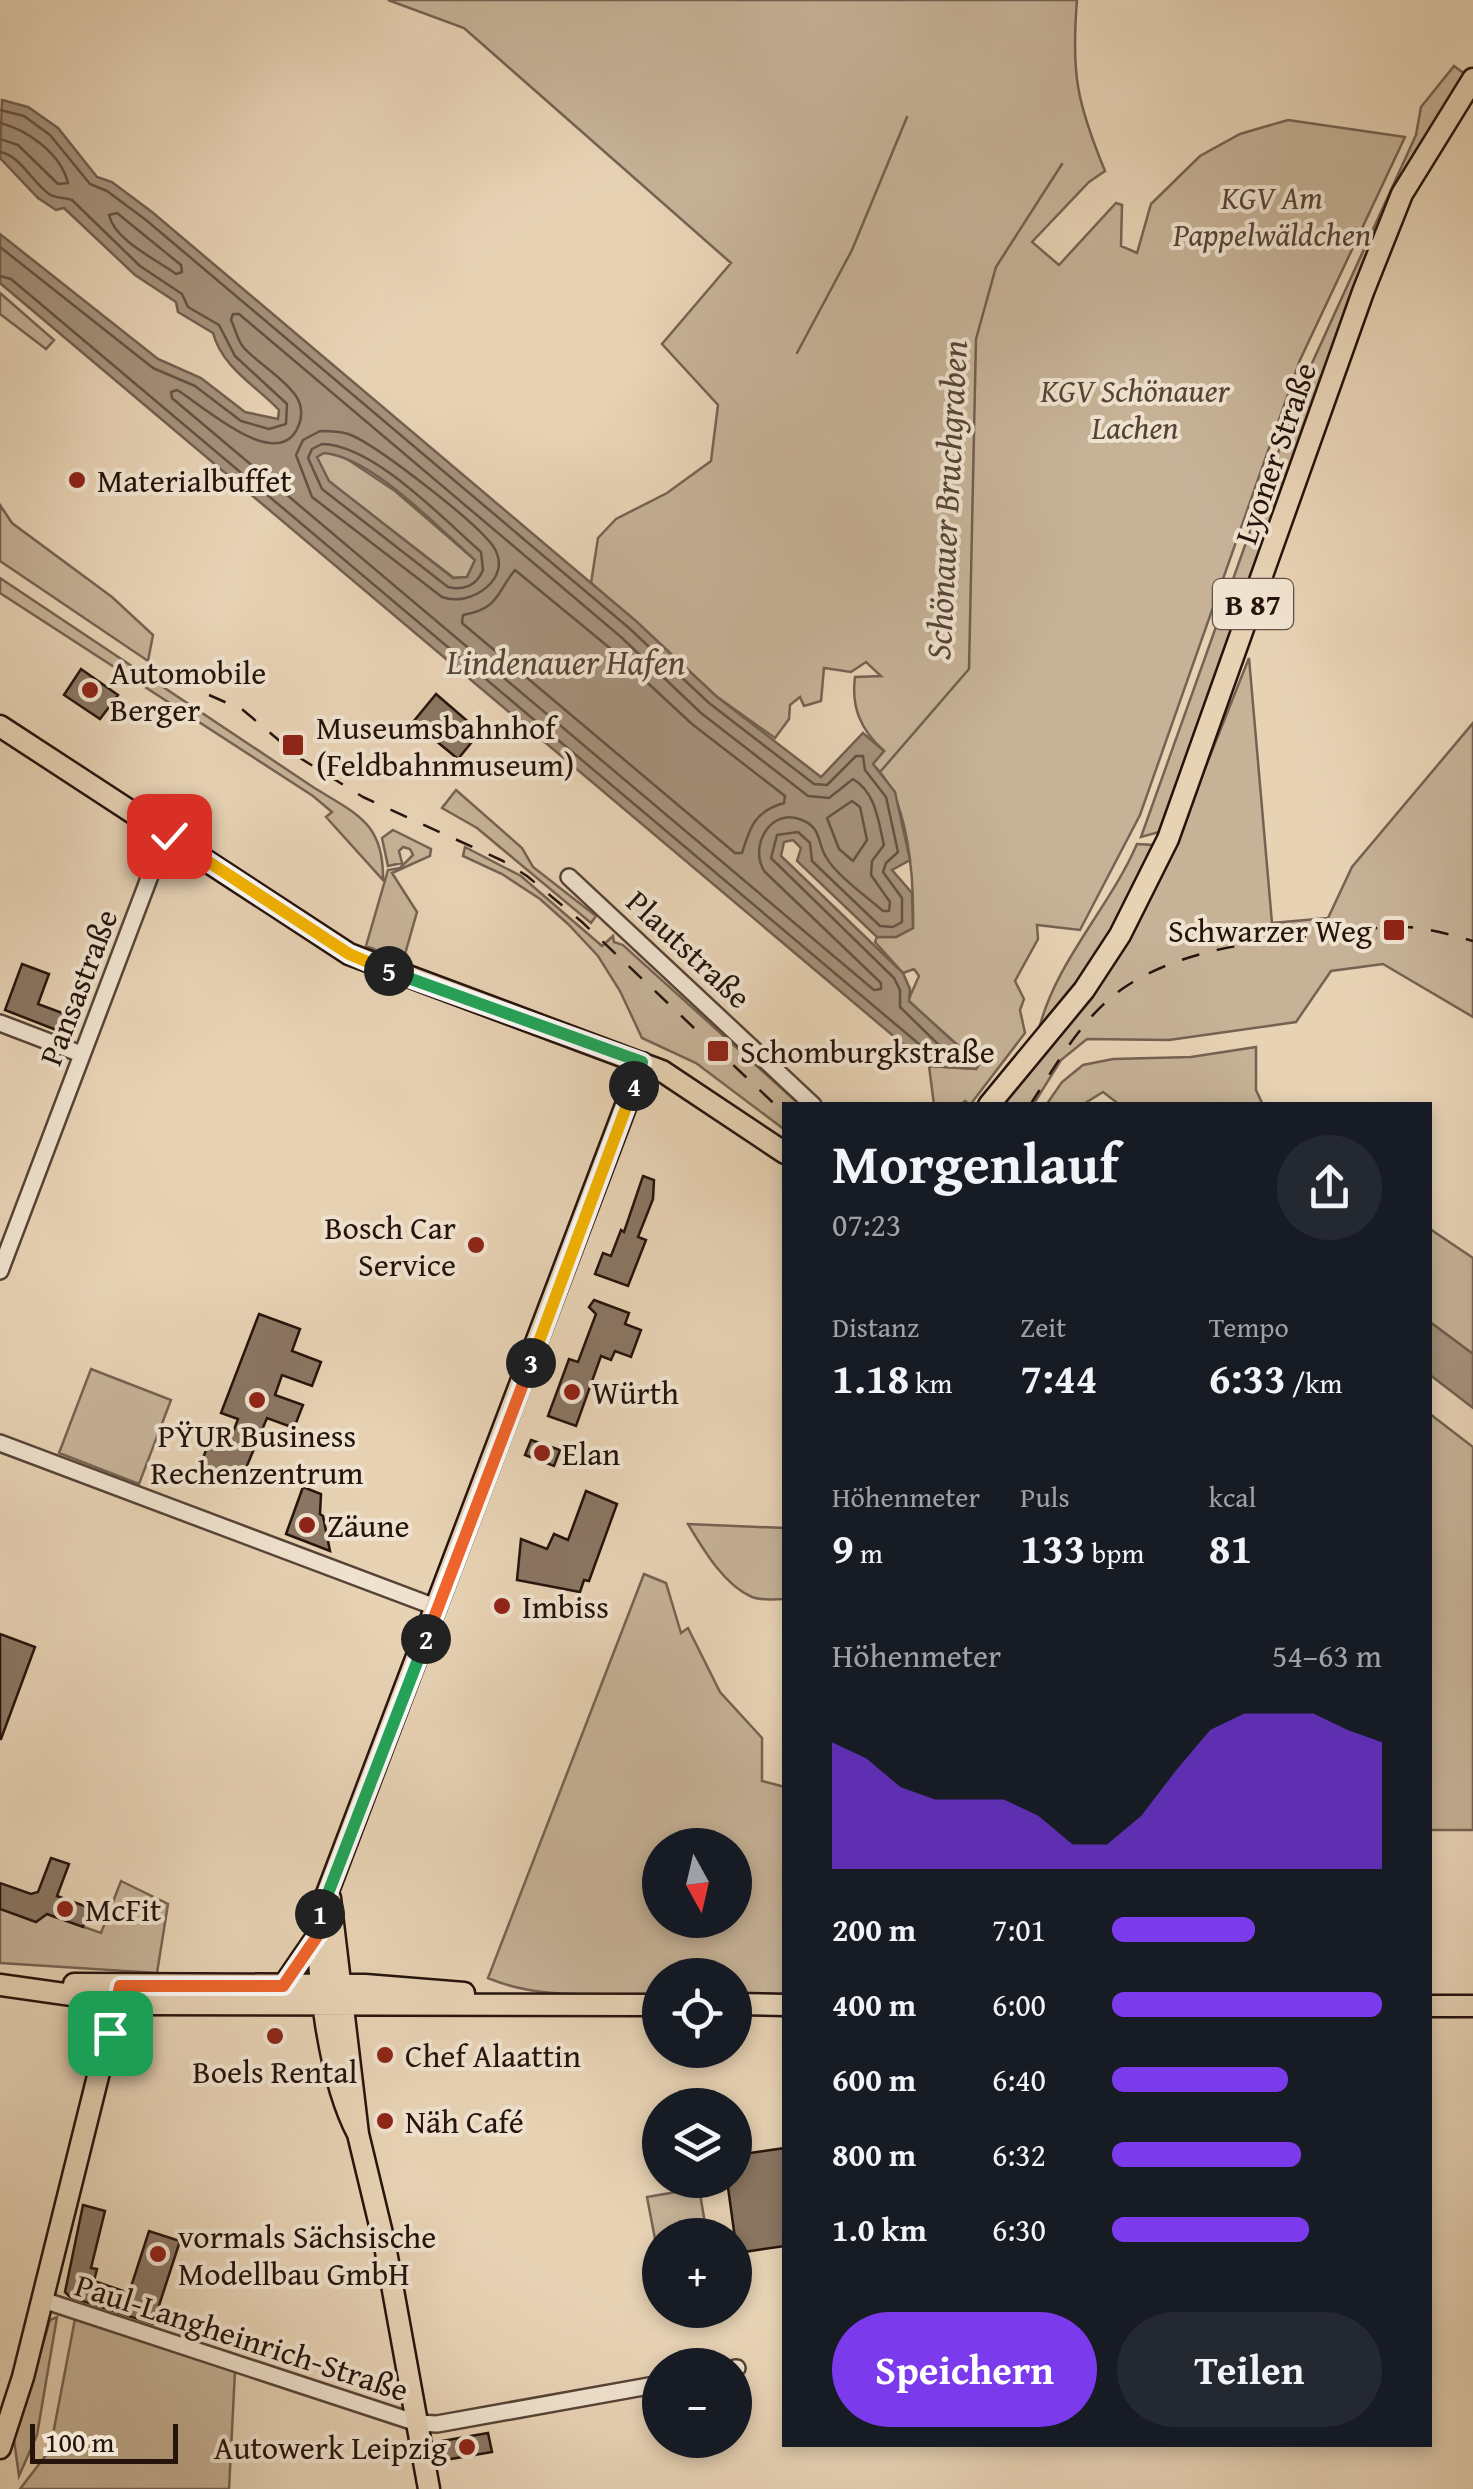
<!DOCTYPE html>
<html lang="de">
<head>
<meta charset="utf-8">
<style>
  :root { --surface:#171b24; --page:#242831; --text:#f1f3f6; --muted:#9ea1a6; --accent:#7c3aed }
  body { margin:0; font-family:"Gentium Book Plus",serif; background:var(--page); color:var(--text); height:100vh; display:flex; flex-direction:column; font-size:38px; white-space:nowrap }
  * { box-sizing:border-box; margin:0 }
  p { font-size:32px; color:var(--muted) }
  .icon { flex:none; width:55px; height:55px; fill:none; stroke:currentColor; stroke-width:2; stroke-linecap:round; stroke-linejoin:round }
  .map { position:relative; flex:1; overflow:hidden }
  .drawer { position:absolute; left:782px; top:1102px; width:650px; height:1345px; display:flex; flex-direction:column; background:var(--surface); border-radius:0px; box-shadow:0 5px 15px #0003 }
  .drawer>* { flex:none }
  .needle { width:65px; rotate:172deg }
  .buttons { position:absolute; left:642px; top:1828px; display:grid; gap:20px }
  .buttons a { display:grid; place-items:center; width:110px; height:110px; border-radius:50%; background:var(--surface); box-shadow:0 5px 15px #0003; font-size:50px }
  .scale { position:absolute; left:30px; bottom:25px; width:148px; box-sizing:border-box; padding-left:10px; border:5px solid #25130c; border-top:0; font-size:28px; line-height:35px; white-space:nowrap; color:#25130c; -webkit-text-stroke:8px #efe2ce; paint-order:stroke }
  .pin { position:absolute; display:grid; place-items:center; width:85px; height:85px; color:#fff; margin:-42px; border-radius:20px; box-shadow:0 5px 15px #0006 }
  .km { position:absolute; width:50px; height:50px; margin:-25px; border-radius:50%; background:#222; color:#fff; font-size:28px; line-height:50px; text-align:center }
  .round { display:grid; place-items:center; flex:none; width:105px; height:105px; border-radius:52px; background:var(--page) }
  .summary { display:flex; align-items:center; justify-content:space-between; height:170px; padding:0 50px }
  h1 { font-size:55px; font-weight:600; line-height:75px }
  .metrics { display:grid; grid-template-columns:repeat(3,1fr); gap:15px; height:170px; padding:10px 50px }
  .metrics div { display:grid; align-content:center }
  .metrics b { font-size:42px; font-weight:600 }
  .metrics small { font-size:28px; font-weight:400 }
  .metrics p { font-size:28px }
  .chart { height:280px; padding:20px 50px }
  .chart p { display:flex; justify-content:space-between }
  .chart svg { width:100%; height:180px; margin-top:10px; fill:var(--accent); opacity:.7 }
  .action { display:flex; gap:20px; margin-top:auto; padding:20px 50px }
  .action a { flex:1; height:115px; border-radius:60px; background:var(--accent); color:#fff; font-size:40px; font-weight:600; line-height:115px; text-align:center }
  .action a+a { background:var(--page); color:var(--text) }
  ul { padding:0 50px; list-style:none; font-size:32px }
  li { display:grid; grid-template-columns:160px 120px 1fr; align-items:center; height:75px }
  li i { height:25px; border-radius:12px; background:var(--accent) }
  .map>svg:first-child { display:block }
</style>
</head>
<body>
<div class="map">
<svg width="1473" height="2489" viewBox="0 0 1473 2489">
  <rect width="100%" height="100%" fill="#e7d2b4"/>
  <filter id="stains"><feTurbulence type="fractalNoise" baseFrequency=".002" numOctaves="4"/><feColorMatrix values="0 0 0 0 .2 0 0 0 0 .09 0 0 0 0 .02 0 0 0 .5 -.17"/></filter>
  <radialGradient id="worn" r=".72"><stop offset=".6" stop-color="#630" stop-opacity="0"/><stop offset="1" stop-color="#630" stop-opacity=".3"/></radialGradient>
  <path fill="#c6b297" stroke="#766252" stroke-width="2.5" fill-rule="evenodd" d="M388 0H1077C1071 74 1077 103 1105 171L1089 182 1032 242 1059 265 1116 203 1122 205 1121 246 1137 253 1151 204 1200 156 1240 134 1288 120 1405 137 1300 360 1140 815 1080 930 1037 925 1038 939 1015 981 1024 999 1020 1010 1025 1033 970 1105 965 1101 961 1105H934L929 1066 976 1069 979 1064 908 1001 919 976 914 969 903 973 875 942 877 937H896L913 928C914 881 910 796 872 764L884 751C861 730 851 708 855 677L881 676 866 662 851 672 824 668 821 701 804 706 800 697 790 705 789 719 775 738 716 696 591 583 598 538 616 519 667 493 711 461 718 405 662 344 731 263 464 28Z
    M1454 66 1465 74 1411 164 1163 831 1141 837 1303 383 1416 135 1421 107Z
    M0 293 54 340 46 349 0 314Z
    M295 442 341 455 395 491 475 560 467 577 454 578 354 501 259 458Z
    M0 505 12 523 112 597 153 635 148 661 0 561Z
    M0 578 313 787C356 814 384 822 383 880L326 817 332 812 313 796 0 593Z
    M1249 658 1272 923 1328 918 1352 867 1473 723V1017L1383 964 1331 971 1296 1022 1169 1040 1087 1039 1061 1060 1033 1105H1001L1083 1003 1167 864Z
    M456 790 522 848 533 867 596 916 591 923 477 828 442 808Z
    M393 830 431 849 430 856 392 873 417 912 403 961 366 946 388 870 400 868 413 855 410 849 403 847 399 851 402 863 388 866 382 838Z
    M1137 844 1154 845C1130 915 1085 975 1038 1033 1054 963 1109 909 1137 844Z
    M465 847 521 876 602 946 613 936 614 942 623 945 800 1105H785V1130L696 1063 642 1038 620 991 598 956 568 924 540 899 502 874 463 856Z
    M1256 1047V1090L1263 1105H1120L1103 1092 1082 1105H1046L1062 1082 1083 1065 1113 1059 1191 1057Z
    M1430 1229 1473 1258V1354L1430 1322Z
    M91 1369 171 1400 139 1484 59 1453Z
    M1430 1414 1473 1447V1830H1430Z
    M688 1524 785 1528V1599C775 1599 762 1601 752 1597 724 1585 703 1549 688 1524Z
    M644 1574 666 1583 681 1633 688 1628 720 1692 762 1738V1781L785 1787V1994H735V1975H660V1994C603 1993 541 2001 488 1978ZM660 1845H735V1920H660Z
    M121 1881 168 1904 157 1973 0 1963V1909L47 1914 101 1933Z
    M699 2188 707 2235H660V2265L647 2197Z
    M57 2317 37 2435 19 2476 14 2440 50 2320Z
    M75 2319 235 2371 229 2489H20L50 2450Z"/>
  <path fill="#a5917b" stroke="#725f4f" stroke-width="2.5" fill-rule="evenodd" d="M2 100 28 107 58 128 97 177 112 182 152 212 636 621 716 696 821 777 863 733 884 751 873 764 895 792 910 860 892 870 912 893 913 928 896 937H877L797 861 801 848 793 840 784 842 781 856 903 973 910 989 909 1001 979 1065 976 1069 929 1066 0 283V234L158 359 201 378 245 412 278 419 279 410C255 385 222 367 213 333L178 312 176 302 135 275 64 208 56 210 38 198 0 158ZM324 453C372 457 438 528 475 560L467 577 453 578 329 481 317 457Z
    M1430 1322 1473 1354V1408L1430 1375Z"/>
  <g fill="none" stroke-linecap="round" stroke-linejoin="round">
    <path stroke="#655244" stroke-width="2.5" d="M0 110 24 116 50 135 90 184 107 191 146 220 629 628 709 703 814 784 827 785 856 756H863L865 770 886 797 898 852 886 863 883 872 902 898V922L893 927 880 926 812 861 810 843 798 832 777 835 771 858 894 978 900 990V1007L942 1048V1054L932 1055 11 279 0 276
      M0 123C28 130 61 154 68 183L58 184 18 145 0 139
      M0 152C20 155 32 182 49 194 57 199 63 197 72 200L140 266 182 294 188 307 219 325 235 356 287 404 286 424 269 429 241 421 195 386 153 368 0 247
      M117 213 181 265 182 272 176 274C156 259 115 241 109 215Z
      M233 314H239L621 637 701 713 808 796 829 798 853 779C876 793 878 820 884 845L872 861 871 875 890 902 889 911H883C867 897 835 874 826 857 817 843 822 828 802 820 770 806 748 848 765 872L881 983V989L874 990 172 398 171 392 177 390C200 403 277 475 298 427 303 417 302 405 296 396 283 377 260 365 244 348 237 340 236 330 231 320Z
      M320 431C330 431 342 431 351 435 379 447 476 522 493 546 515 578 470 608 442 597L312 497 296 455 303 440Z
      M322 444C374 445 442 518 481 552L483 570C477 585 464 591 448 587L322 489 308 458 312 449Z
      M515 570 611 649 692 724 785 796 784 803C755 811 750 827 742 853H735L462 623 463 615C500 608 496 593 515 570Z
      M852 801 860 807 867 840 853 861 839 849 827 818Z"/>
    <path stroke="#725f4f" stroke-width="2.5" d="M797 353 852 250 907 117
      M880 772 969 669 976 339 996 267 1062 164"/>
  </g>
  <path fill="#8a7663" stroke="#25130c" stroke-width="2.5" d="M81 669 118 695 100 719 64 695Z
    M436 694 480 732 458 759 413 722Z
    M22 964 49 974 38 1004 65 1014 59 1031 5 1010Z
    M643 1176 654 1180 653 1199 638 1237 646 1240 628 1286 595 1274 603 1253 611 1256 621 1230 624 1232Z
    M594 1300 629 1313 625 1324 641 1330 631 1357 615 1351 611 1360 601 1356 576 1426 548 1416 569 1359 578 1362 596 1314 589 1307Z
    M259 1314 300 1329 292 1351 321 1362 312 1386 282 1375 275 1395 303 1405 294 1428 267 1418 238 1487 198 1472 214 1428 232 1435 238 1419 221 1413Z
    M531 1440 560 1450 554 1466 525 1455Z
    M303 1487 321 1494 320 1514 323 1516 330 1551 286 1534Z
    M586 1491 617 1504 589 1581 584 1580 580 1592 517 1580 521 1539 547 1549 554 1534 568 1540Z
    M0 1634 35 1647 1 1739H0Z
    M51 1858 69 1864 57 1896 90 1908 83 1927 47 1914 36 1922 0 1909V1883L31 1894 38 1892Z
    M785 2148V2246L737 2253 727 2180H735V2155Z
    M83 2205 105 2211 91 2268 97 2269 94 2281 129 2293 149 2231 180 2241 153 2324 70 2297 65 2292Z
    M488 2433 492 2452 445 2460 442 2441Z"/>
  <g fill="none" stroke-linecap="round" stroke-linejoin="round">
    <defs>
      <path id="minor" d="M569 877 813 1105
        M0 1023 81 1054
        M0 1271 159 852 169 836
        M0 1443 438 1608
        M43 2300 417 2423 437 2424 660 2384
        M735 2368H737"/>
      <path id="major" d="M0 726 349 954 662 1071 785 1153
        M989 1105 1084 990 1120 935 1168 839 1363 292 1402 194 1473 79
        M330 1898 358 2134 385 2246 429 2489
        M74 1984 365 1985 464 1993
        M0 1985 135 2004 660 2005
        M283 1986 320 1932
        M735 2004 785 2005
        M1430 2006H1473
        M358 2134C330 2082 314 1971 320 1912L642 1063
        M0 2448 23 2377 119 1992"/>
    </defs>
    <use href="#minor" stroke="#564336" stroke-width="20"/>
    <use href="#major" stroke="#25130c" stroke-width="25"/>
    <use href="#minor" stroke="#efe2ce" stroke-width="15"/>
    <use href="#major" stroke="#e7d2b4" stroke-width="20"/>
    <path stroke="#25130c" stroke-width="2.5" stroke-dasharray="18 18" stroke-linecap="butt" d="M209 695 243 710 300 758 363 797 503 861 527 876 582 922 785 1114
      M1030 1105C1057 1064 1083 1015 1125 987 1184 948 1261 941 1330 934 1355 931 1381 926 1406 927 1429 928 1451 935 1473 941"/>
  </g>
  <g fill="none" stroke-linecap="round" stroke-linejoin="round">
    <defs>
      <path id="split-1" d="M110 2033 120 1986H283L320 1932V1914"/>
      <path id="split-2" d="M320 1914 426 1639"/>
      <path id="split-3" d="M426 1639 531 1363"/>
      <path id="split-4" d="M531 1363 634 1086"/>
      <path id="split-5" d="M389 971 642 1062 634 1086"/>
      <path id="split-6" d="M169 836 349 954 389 971"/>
    </defs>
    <use href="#split-1" stroke="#fff" stroke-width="20"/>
    <use href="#split-2" stroke="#fff" stroke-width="20"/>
    <use href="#split-3" stroke="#fff" stroke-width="20"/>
    <use href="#split-4" stroke="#fff" stroke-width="20"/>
    <use href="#split-5" stroke="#fff" stroke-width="20"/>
    <use href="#split-6" stroke="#fff" stroke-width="20"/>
    <use href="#split-1" stroke="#f0652b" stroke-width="12"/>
    <use href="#split-2" stroke="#22a559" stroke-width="12"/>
    <use href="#split-3" stroke="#f0652b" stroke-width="12"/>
    <use href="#split-4" stroke="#f5b400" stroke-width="12"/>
    <use href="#split-5" stroke="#22a559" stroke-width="12"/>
    <use href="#split-6" stroke="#f5b400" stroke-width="12"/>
  </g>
  <g fill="#8f2418" stroke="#efe2ce" stroke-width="4">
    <circle cx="77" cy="480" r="10"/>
    <circle cx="90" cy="690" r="10"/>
    <rect x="281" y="733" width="24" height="24" rx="5"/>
    <rect x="1382" y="918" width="24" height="24" rx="5"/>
    <rect x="706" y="1039" width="24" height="24" rx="5"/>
    <circle cx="476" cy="1245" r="10"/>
    <circle cx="572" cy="1392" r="10"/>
    <circle cx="257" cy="1400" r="10"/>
    <circle cx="542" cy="1453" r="10"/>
    <circle cx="307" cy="1525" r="10"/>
    <circle cx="502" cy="1606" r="10"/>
    <circle cx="65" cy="1909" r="10"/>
    <circle cx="275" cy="2036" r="10"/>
    <circle cx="385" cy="2055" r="10"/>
    <circle cx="385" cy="2121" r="10"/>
    <circle cx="158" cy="2254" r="10"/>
    <circle cx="467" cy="2447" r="10"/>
  </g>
  <g text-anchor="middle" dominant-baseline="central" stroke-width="8" stroke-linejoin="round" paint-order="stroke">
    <rect fill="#efe2ce" stroke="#625146" stroke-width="2.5" x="1213" y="579" width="80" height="50" rx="8"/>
    <g font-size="30" font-weight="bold" fill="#25130c">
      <text x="1253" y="604">B 87</text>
    </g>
    <g font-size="32" font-style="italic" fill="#554336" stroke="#efe2ce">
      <text x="1272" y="197">KGV Am<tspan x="1272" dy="37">Pappelwäldchen</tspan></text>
      <text x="1135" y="390">KGV Schönauer<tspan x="1135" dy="37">Lachen</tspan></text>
    </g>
    <g font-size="32" fill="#25130c" stroke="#efe2ce">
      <text transform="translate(1275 453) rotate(-71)">Lyoner Straße</text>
      <text transform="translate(689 949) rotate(43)">Plautstraße</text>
      <text transform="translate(78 987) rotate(-69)">Pansastraße</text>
      <text transform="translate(242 2337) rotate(18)">Paul-Langheinrich-Straße</text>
    </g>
    <g font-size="32" fill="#25130c" stroke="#efe2ce" text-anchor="start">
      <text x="97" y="480">Materialbuffet</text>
      <text x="110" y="672">Automobile<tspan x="110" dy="37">Berger</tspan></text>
      <text x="316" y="727">Museumsbahnhof<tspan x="316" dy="37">(Feldbahnmuseum)</tspan></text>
      <text x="1372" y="930" text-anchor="end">Schwarzer Weg</text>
      <text x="740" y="1051">Schomburgkstraße</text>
      <text x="456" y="1227" text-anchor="end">Bosch Car<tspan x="456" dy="37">Service</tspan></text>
      <text x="592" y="1392">Würth</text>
      <text x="257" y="1435" text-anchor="middle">PŸUR Business<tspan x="257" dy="37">Rechenzentrum</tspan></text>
      <text x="562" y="1453">Elan</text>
      <text x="327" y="1525">Zäune</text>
      <text x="522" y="1606">Imbiss</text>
      <text x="85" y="1909">McFit</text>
      <text x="405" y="2055">Chef Alaattin</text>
      <text x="275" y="2071" text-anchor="middle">Boels Rental</text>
      <text x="405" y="2121">Näh Café</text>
      <text x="178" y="2236">vormals Sächsische<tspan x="178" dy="37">Modellbau GmbH</tspan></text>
      <text x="447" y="2447" text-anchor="end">Autowerk Leipzig</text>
    </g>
    <g font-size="35" font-style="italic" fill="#584538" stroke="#efe2ce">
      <text transform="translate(946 500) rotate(-87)">Schönauer Bruchgraben</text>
      <text x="566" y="661">Lindenauer Hafen</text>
    </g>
  </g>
  <rect width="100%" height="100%" filter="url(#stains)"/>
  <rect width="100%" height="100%" fill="url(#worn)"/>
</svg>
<div class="buttons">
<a><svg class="needle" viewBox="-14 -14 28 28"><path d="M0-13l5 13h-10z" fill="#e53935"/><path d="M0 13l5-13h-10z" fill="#9ea1a6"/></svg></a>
<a><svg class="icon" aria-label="locate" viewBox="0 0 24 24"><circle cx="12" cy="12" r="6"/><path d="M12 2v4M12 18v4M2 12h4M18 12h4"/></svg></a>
<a><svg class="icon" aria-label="layers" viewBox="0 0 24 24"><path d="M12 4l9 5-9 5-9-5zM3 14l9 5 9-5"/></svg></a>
<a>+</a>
<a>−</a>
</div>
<div class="scale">100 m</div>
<div class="pin" style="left:110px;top:2033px;background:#1e9e55"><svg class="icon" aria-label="arrive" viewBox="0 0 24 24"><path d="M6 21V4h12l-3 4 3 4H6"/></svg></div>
<div class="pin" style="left:169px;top:836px;background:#d93025"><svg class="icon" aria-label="check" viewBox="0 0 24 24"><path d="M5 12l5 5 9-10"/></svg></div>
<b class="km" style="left:320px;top:1914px">1</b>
<b class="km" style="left:426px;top:1639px">2</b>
<b class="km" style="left:531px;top:1363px">3</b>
<b class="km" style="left:634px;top:1086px">4</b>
<b class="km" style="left:389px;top:971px">5</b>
<section class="drawer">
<div class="summary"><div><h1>Morgenlauf</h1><p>07:23</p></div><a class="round"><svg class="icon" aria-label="share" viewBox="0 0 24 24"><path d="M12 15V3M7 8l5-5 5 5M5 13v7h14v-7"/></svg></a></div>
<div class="metrics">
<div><p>Distanz</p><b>1.18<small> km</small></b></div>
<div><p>Zeit</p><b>7:44</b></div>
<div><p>Tempo</p><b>6:33<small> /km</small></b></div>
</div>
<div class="metrics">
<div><p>Höhenmeter</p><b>9<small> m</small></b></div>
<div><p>Puls</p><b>133<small> bpm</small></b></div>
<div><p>kcal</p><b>81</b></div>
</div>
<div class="chart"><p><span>Höhenmeter</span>54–63 m</p>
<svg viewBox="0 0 160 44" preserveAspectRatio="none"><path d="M0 44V13L10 17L20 24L30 27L40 27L50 27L60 31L70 38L80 38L90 31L100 20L110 10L120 6L130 6L140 6L150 10L160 13V44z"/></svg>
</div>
<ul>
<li><b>200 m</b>7:01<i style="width:53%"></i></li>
<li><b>400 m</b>6:00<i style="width:100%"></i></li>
<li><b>600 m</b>6:40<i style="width:65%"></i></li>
<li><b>800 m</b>6:32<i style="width:70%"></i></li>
<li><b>1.0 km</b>6:30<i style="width:73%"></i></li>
</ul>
<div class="action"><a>Speichern</a><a>Teilen</a></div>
</section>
</div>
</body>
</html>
